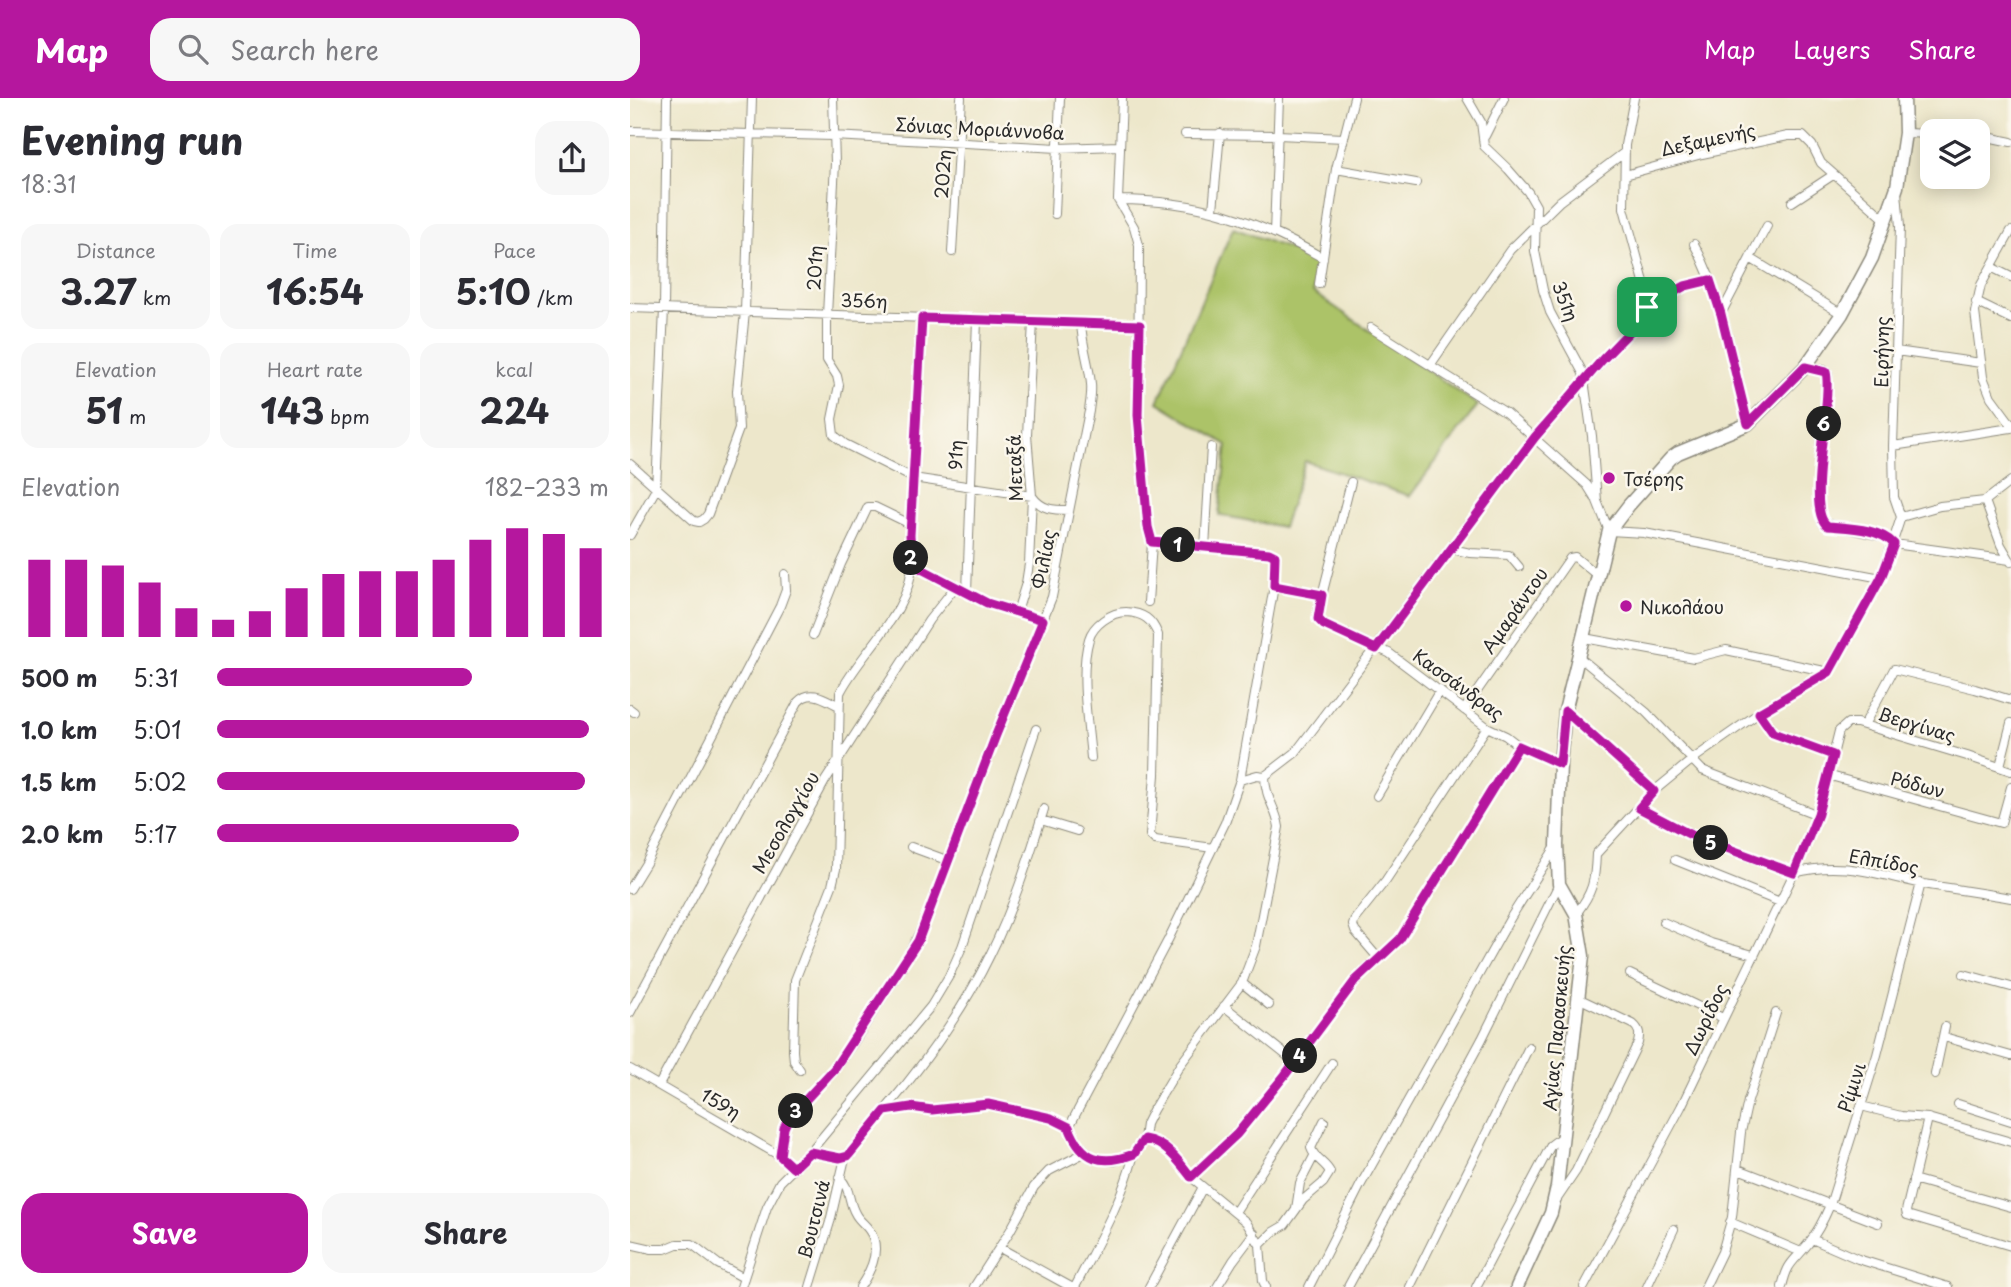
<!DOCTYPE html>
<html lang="en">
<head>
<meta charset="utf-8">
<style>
  :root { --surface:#fff; --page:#f7f7f7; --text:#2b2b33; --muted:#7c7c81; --accent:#b5179e }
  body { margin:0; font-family:"Playpen Sans",sans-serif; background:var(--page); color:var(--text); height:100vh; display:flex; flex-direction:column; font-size:26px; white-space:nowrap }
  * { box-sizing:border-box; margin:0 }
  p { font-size:23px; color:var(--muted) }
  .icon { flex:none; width:38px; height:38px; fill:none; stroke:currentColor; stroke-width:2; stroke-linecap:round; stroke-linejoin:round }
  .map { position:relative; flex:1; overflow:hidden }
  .drawer { display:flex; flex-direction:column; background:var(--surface); width:630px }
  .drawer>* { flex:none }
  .tools { position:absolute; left:1290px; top:21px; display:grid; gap:14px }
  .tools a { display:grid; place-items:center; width:70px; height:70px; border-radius:14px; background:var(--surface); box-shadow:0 4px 18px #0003; font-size:35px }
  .pin { position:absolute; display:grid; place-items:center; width:60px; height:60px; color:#fff; margin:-30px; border-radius:14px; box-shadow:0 4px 10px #0006 }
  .km { position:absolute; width:35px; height:35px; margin:-18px; border-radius:50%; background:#222; color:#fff; font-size:19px; line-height:35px; text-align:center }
  .round { display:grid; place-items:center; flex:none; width:74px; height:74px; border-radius:21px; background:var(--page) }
  .head { display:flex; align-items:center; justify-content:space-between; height:119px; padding:0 21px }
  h1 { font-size:38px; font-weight:700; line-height:52px }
  .figures { display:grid; grid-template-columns:repeat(3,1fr); gap:10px; height:119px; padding:7px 21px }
  .figures div { display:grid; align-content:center; border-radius:18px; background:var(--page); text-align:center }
  .figures b { font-size:35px; font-weight:700 }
  .figures small { font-size:19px; font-weight:400 }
  .figures p { font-size:19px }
  .chart { height:196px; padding:14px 21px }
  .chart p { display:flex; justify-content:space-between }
  .chart svg { width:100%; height:126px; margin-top:7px; stroke:var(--accent); stroke-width:6 }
  .button { display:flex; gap:14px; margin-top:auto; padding:14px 21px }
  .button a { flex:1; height:80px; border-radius:21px; background:var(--accent); color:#fff; font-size:28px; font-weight:700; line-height:80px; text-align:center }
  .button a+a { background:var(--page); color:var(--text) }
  ul { padding:0 21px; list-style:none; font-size:23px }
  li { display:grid; grid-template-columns:112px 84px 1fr; align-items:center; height:52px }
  li i { height:18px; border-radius:9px; background:var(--accent) }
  header { display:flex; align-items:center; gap:42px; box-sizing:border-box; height:98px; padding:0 35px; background:var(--accent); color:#fff }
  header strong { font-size:33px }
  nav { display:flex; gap:38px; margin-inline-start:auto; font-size:24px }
  .search { width:490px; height:63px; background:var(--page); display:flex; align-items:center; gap:18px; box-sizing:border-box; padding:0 24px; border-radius:21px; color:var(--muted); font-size:26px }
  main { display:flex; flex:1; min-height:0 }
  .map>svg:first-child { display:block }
</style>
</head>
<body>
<header>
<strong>Map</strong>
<div class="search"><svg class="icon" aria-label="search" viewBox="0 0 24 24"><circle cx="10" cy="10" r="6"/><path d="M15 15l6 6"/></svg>Search here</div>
<nav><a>Map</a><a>Layers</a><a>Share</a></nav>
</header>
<main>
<section class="drawer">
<div class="head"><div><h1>Evening run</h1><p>18:31</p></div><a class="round"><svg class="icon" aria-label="share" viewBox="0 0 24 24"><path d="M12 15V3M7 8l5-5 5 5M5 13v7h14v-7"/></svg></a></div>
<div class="figures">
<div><p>Distance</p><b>3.27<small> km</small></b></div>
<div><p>Time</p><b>16:54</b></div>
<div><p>Pace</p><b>5:10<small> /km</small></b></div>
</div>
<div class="figures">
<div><p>Elevation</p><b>51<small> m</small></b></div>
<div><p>Heart rate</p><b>143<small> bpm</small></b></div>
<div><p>kcal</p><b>224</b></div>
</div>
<div class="chart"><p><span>Elevation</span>182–233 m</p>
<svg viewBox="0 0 160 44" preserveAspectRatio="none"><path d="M5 44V17M15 44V17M25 44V19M35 44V25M45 44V34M55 44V38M65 44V35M75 44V27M85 44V22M95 44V21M105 44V21M115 44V17M125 44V10M135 44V6M145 44V8M155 44V13"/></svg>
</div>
<ul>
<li><b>500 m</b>5:31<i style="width:65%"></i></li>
<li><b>1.0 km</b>5:01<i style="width:95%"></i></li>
<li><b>1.5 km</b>5:02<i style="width:94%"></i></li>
<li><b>2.0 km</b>5:17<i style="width:77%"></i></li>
</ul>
<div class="button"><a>Save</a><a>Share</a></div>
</section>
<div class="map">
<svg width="1381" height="1189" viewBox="0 0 1381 1189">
  <rect width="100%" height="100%" fill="#fbf7ec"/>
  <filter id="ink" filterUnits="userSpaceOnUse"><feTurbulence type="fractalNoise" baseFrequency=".0143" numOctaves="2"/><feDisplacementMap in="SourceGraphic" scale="14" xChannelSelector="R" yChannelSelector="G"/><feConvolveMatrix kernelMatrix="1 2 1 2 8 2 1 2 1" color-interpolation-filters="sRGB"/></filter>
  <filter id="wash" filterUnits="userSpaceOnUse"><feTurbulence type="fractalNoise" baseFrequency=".00686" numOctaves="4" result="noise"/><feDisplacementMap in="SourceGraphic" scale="28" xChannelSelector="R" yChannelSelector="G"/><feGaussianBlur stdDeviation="1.57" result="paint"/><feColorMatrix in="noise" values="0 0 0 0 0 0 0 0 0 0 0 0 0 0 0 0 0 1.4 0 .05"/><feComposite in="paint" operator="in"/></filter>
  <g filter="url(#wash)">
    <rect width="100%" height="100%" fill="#ede7cb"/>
    <path fill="#acc367" stroke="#6c7749" stroke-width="2" d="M603 130 689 162 683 194 848 307 780 398 675 363 653 429 589 417 597 347 528 304Z"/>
  </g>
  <g filter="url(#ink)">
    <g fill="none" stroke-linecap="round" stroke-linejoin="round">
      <defs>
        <path id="street" d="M203 0 205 65 197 217V262L207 278 209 287 202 321 204 337 215 346 283 380 402 398C412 412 423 412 439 412
          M492 0 488 102 504 129 509 147 508 317 518 429 522 445 518 504
          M837 0 851 24 854 48 878 71 898 94 906 108 905 153 913 192 920 214 953 275 962 338 967 403 979 433 1014 435 1251 480
          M0 33 203 38 428 50 489 48
          M1275 35 1302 36
          M555 36 648 37 714 40
          M1348 37 1381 44
          M855 38 874 0
          M706 71 786 85
          M995 77 1072 56 1158 38H1173L1182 47 1191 65 1256 122
          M1267 94 1270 129 1263 348 1264 399 1271 419
          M488 102C568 102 624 121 693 160
          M1162 104 1203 77
          M583 112 590 35
          M425 116 430 0
          M1137 128 1120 160 1212 216
          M1381 133 1351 187 1345 214 1353 279 1361 299 1381 326
          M644 135 649 0
          M1064 146C1094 200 1103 267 1118 326
          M322 154 331 0
          M1361 169 1381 179
          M689 186 706 71 724 0
          M1346 204 1381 221
          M0 210 510 227
          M1017 210 1055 188 1080 182
          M1091 216 1120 160
          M741 230 876 315 957 387 965 400
          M1266 253 1351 265
          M801 266 880 152 930 103 995 54
          M1175 269 1194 272 1198 277C1195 307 1181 402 1193 425L1256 439 1264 446 1380 462
          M1263 348 1381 330
          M0 366 64 423 69 424 74 421 78 416 109 331 107 293 115 214 122 0
          M721 384 688 513V521L694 527 759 555 857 629 876 638 889 648 930 666
          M1355 403 1371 447 1381 464
          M1271 419 1310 408 1355 403 1381 383
          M0 437 26 391 34 211 37 0
          M575 450 581 349
          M822 451 840 455 879 457 889 469
          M282 466 357 505 413 522
          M644 488 692 497
          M337 494 347 222
          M387 514 396 485 399 466 402 398 397 337 403 224
          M183 537 211 466 238 409H245L280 426
          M954 540 1064 560 1096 552 1199 574
          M949 559 1016 614 1072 672 1188 717
          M0 611 4 614
          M834 612 940 460 945 459 969 479
          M935 613 1024 693
          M1129 615 1143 635 1203 657
          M1234 627 1264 571 1345 591 1381 602
          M461 660C458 624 449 575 459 541 463 527 481 514 496 514 513 515 522 521 528 537L525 677 520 737 525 742 583 750
          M1370 668 1381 625
          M1197 677 1371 725 1381 689
          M610 682 627 677 635 678 665 655 905 339 1013 218 1017 210V195L994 110 995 47 1004 0
          M747 698 810 592
          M1008 710 1059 736 1164 775C1212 762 1248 777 1294 786 1323 791 1352 795 1381 800
          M411 722 447 733
          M281 749 319 763
          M1045 762 1150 804
          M0 791 16 765 150 508 156 492 155 476
          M946 816C963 794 965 783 966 756L1024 693 1063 661 1129 615 1199 574 1251 480 1271 419
          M1033 824 1081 845 1123 857
          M749 861 725 833 723 827 725 821 756 782 857 629
          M1000 876 1093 920
          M1334 876 1381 889
          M612 885 639 907
          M594 908 665 964
          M0 915 168 604C181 590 195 601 209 608
          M1314 939 1381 958
          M0 971 150 1058 163 1070
          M170 972 164 963 163 953 165 882 202 788 206 771 210 595C231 553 281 515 282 465 282 456 280 447 280 437L292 220
          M1305 976 1315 929
          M29 987 195 683 299 522 326 488
          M1328 1006 1381 1023
          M1231 1008 1271 1018 1298 1020 1381 1044
          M255 1012C295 965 333 913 360 857 383 811 399 760 414 711
          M1298 1020 1276 1113 1277 1117 1381 1148
          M439 1029 538 842 595 725 610 682 644 488 645 458 639 455 522 445
          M514 1041 522 1042 541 1055 561 1079 616 1124 630 1147 633 1183 636 1189
          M180 1054 301 908 319 878 332 849 406 631
          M150 1058 154 1030 158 1021 204 971 223 945 272 869 295 824 366 637 422 499 459 313C460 304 462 295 461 286 459 265 452 247 451 225
          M1108 1071 1248 1125
          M561 1079 607 1036 655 977 725 883 770 841 889 648
          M210 1080C221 1091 218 1103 225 1115 228 1122 235 1126 239 1132 252 1150 241 1173 230 1189
          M1283 1081 1381 1109
          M925 1104 946 1073 1008 945C1010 936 1010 932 1003 926L948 900
          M666 1111 670 1085 684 1058
          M605 1114 702 965
          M1100 1124 1171 1154
          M1182 1141 1228 1161 1318 1189
          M0 1146 22 1151H35L47 1146H62L88 1166 114 1180
          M630 1147 643 1134 655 1127 673 1102 693 1085 700 1074C695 1064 685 1062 681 1050L694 1023
          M370 1150 441 1189
          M111 1189 137 1109 150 1084 180 1054 210 1060 218 1058 255 1012 281 1009 302 1012 358 1006 421 1020 439 1029 448 1046 463 1060 484 1063 504 1056 514 1041 516 1026 523 1012 550 967 612 885 626 848 649 729C646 709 635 701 635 678
          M180 1189 200 1124 215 1060
          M344 1189 380 1133 404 1089 419 1073 456 1054
          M445 1189C467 1146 492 1103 504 1056
          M519 1189 573 1089
          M587 1189 603 1163 624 1135
          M679 1189 730 1088 881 819 927 747
          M718 1189 852 941 929 786
          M780 1189 899 949
          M846 1189 921 1047 933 1038
          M954 1189 1051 1009 1164 775 1188 717 1209 633 1218 625H1227L1337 658 1381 673
          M1017 1189 1044 1131
          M1075 1189 1092 1154 1102 1119 1111 1034 1118 1003 1146 915
          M1152 1189C1158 1163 1163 1165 1178 1146 1188 1134 1194 1121 1200 1107L1247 957 1291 785"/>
        <path id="secondary" d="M887 1189 921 1115 927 1089 953 858 946 816 929 786 927 747 930 666 935 613 979 433 999 407 1041 360 1048 355 1118 326 1175 269 1212 216 1242 160 1267 89 1275 35 1274 0"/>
      </defs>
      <use href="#street" stroke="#8c897b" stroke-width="10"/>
      <use href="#secondary" stroke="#8c897b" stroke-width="15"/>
      <use href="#street" stroke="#fff" stroke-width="8"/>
      <use href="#secondary" stroke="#fff" stroke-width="12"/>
    </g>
  </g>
  <g fill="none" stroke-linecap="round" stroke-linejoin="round" filter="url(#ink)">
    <defs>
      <path id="route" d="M1080 182 1091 216 1118 326 1175 269 1196 274C1203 302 1174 415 1198 428 1218 430 1250 430 1264 446L1251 480 1199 574 1129 615 1143 635 1203 657 1188 716 1164 775 1059 736 1009 710 1024 693 935 613 930 666 889 648 770 841 725 883 655 977 607 1036 561 1079C549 1063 535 1044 514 1041L504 1056C472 1068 452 1063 439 1029L421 1020 358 1006 302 1012 281 1009 255 1013 218 1058 210 1060 180 1054 163 1070 150 1058 154 1030 158 1021 204 971 288 843 366 637 413 522 357 505 282 466 280 437 292 220 510 227 508 317 518 429 522 444 639 455 645 458 644 488 692 497 688 521 694 527 746 551 905 339 973 261 1005 228 1017 209 1055 188Z"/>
    </defs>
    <use href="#route" stroke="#fff" stroke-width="14"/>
    <use href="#route" stroke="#b5179e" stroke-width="9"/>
  </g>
  <g fill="#b5179e" stroke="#fbf7ec" stroke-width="2.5">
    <circle cx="979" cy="380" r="7"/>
    <circle cx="996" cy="508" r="7"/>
  </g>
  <g text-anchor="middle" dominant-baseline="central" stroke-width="5" stroke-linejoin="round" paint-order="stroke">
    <g font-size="18" fill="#2b2b2b" stroke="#fbf7ec">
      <text transform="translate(350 30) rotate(3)">Σόνιας Μοριάννοβα</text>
      <text transform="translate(1078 41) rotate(-12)">Δεξαμενής</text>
      <text transform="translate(312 76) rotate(-86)">202η</text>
      <text transform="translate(184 170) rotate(-87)">201η</text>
      <text transform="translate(234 202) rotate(2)">356η</text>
      <text transform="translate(936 203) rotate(69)">351η</text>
      <text transform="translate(1251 254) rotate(-89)">Ειρήνης</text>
      <text transform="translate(325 357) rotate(-88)">91η</text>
      <text transform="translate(384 370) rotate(-92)">Μεταξά</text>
      <text transform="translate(413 461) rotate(-79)">Φιλίας</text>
      <text transform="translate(884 512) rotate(-55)">Αμαράντου</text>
      <text transform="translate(829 586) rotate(36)">Κασσάνδρας</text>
      <text transform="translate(1287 626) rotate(17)">Βεργίνας</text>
      <text transform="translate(1288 686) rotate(15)">Ρόδων</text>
      <text transform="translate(155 724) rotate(-60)">Μεσολογγίου</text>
      <text transform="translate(1254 763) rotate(10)">Ελπίδος</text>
      <text transform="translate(1075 921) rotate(-64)">Δωρίδος</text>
      <text transform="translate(926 930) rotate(-85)">Αγίας Παρασκευής</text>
      <text transform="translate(1221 989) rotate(-72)">Ρίμινι</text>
      <text transform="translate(91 1005) rotate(30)">159η</text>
      <text transform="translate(183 1121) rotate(-76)">Βουτσινά</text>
    </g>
    <g font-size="18" fill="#2b2b2b" stroke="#fbf7ec" text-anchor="start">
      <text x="993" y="380">Τσέρης</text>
      <text x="1010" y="508">Νικολάου</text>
    </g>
  </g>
</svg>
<div class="tools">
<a><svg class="icon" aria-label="layers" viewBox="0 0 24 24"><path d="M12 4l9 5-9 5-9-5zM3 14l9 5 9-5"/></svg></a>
</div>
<div class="pin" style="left:1017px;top:209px;background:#1e9e55"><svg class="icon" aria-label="arrive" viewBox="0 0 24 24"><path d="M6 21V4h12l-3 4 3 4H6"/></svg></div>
<b class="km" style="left:548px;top:447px">1</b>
<b class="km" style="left:281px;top:460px">2</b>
<b class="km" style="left:166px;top:1013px">3</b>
<b class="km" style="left:670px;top:958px">4</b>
<b class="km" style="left:1081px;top:745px">5</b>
<b class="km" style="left:1194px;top:326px">6</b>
</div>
</main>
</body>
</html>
